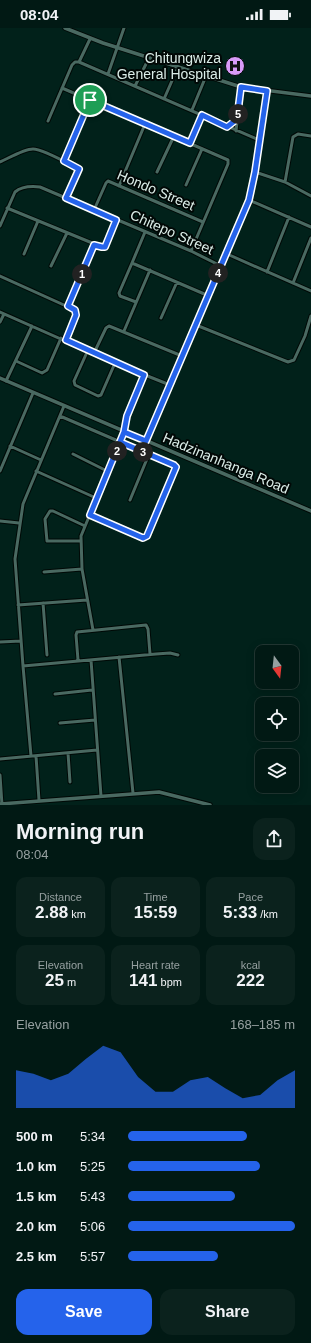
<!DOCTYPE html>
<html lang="en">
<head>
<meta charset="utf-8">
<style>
  :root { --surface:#011914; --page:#0b221d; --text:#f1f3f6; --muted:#96a0a0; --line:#233834; --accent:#2563eb }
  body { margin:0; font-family:Helvetica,sans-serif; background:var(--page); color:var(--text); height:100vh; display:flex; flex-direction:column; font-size:15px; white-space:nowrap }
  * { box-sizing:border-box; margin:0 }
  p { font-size:13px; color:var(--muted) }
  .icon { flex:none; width:22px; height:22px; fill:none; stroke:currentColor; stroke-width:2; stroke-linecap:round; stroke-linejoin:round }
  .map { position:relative; height:777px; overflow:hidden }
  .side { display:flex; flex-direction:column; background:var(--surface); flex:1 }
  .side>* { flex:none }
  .needle { width:26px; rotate:165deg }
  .controls { position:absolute; left:255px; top:617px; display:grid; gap:8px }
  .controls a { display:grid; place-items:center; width:44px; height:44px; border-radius:8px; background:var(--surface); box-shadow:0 2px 10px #0003,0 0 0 1px var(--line); font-size:20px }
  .pin { position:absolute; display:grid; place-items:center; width:34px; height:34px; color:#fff; margin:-17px; border:2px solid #fff; border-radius:50%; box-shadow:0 1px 4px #0007 }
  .km { position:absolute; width:20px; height:20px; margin:-10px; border-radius:50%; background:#222; color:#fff; font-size:11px; line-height:20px; text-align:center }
  .round { display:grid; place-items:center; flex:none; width:42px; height:42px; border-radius:12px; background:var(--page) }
  .head { display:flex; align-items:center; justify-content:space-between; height:68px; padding:0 16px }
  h1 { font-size:22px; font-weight:600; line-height:30px }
  .metrics { display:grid; grid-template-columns:repeat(3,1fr); gap:6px; height:68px; padding:4px 16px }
  .metrics div { display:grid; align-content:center; border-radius:10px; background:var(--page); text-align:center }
  .metrics b { font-size:17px; font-weight:600 }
  .metrics small { font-size:11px; font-weight:400 }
  .metrics p { font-size:11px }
  .chart { height:112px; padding:8px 16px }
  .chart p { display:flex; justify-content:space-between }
  .chart svg { width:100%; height:72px; margin-top:4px; fill:var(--accent); opacity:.7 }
  .action { display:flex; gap:8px; margin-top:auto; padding:8px 16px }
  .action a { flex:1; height:46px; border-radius:12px; background:var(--accent); color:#fff; font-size:16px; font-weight:600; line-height:46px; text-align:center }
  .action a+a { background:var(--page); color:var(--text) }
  ul { padding:0 16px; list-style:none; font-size:13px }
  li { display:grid; grid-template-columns:64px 48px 1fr; align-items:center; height:30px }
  li i { height:10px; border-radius:5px; background:var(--accent) }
  .status { display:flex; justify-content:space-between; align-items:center; height:28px; padding:0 20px; background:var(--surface); direction:ltr }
  .status svg { height:11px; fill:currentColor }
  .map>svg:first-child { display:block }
</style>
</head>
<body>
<div class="status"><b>08:04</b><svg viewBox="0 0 49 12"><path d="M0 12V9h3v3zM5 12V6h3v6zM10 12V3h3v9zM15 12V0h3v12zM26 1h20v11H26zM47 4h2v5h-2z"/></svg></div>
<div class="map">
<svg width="311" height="777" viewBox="0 0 311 777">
  <rect width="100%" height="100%" fill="#01211a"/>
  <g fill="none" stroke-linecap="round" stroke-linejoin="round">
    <defs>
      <path id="minor" d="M90 11 79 34 259 112
        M108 46 124 0
        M135 58 149 30
        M62 60 228 132V136L191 223
        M164 71 178 39
        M192 82 206 48
        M48 93 72 37 75 34H79
        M227 99 237 91
        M236 103 241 59
        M190 115 202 87
        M64 133 90 71
        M0 134C9 130 24 121 33 121 43 121 69 136 79 141L66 170
        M157 144 174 108
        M255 144 285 154 311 168
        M285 154 293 109 298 106 311 108
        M186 157 202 121
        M119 158 145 96
        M249 172 311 199
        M7 180 102 219 106 217 117 192
        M94 182 106 155 108 153 203 194
        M0 198 15 164C22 158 31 158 40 159L191 223 221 238
        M145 204 132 235 209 268
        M24 226 38 193
        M227 226 311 263
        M132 235 119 265 120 268 136 274
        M51 238 67 205
        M267 244 289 189
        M0 248 75 282 76 287 66 312
        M293 255 311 210
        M68 278 94 217
        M0 284 115 335 170 357
        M161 290 177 254
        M0 294 4 286
        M196 297 288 334 294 332 305 308 311 288
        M124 303 150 242
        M88 322 74 353 75 357 98 368 101 367 115 335
        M94 325 106 300 109 298 182 328
        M16 333 42 345 47 342 61 310
        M6 353 32 298
        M60 388 174 437 176 439 147 508 143 510 90 487
        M146 413 249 172 255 144 267 63
        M10 418 41 432
        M73 426 109 444
        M0 443 33 365
        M36 443 96 470
        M130 472 149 426
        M0 493 19 495
        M81 513H47L45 491 50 483H53L85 498
        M44 544 82 541
        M43 575 47 627
        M18 577 87 572
        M93 602 82 541 81 508 124 404 127 388 144 347
        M0 614 21 613
        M119 629 133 765
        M78 632 76 607 77 604 146 597 148 601 150 626
        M91 632 101 768
        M23 638 156 626 170 625 178 627
        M55 666 92 662
        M60 695 95 692
        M68 725 70 754
        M31 728 23 638 15 531 23 476 64 378
        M36 728 39 772
        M0 731 97 722
        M0 747 2 777"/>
      <path id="tertiary" d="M65 0 103 15 241 59 311 68
        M0 350 311 483
        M0 776 159 764 210 777"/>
    </defs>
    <use href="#minor" stroke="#000906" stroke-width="5"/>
    <use href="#tertiary" stroke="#000906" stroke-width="5.5"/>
    <use href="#minor" stroke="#496961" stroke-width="3"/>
    <use href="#tertiary" stroke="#496961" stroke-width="3.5"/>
  </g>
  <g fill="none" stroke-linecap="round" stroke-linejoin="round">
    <defs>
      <path id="route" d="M90 72 64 133 79 141 66 170 116 192 105 219H102L94 217 68 278 75 282 76 287 66 312 144 347 127 388 124 404 90 487 143 510 147 508 176 439 174 437 120 414 124 404 146 413 249 172 255 144 267 63 241 59 237 91 227 99 202 87 190 115 90 72"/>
    </defs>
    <use href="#route" stroke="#fff" stroke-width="8"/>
    <use href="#route" stroke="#2563eb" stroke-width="5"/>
  </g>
  <defs>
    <symbol id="hospital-disc" viewBox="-11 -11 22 22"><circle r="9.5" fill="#d89bf8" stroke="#010806"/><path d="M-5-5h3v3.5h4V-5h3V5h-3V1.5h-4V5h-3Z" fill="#111"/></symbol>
  </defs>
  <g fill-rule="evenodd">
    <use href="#hospital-disc" x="224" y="27" width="22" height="22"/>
  </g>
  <g text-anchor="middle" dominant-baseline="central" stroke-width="4" stroke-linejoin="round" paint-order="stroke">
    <g font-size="14" fill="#dbede8" stroke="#010806" text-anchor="end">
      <text x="221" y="30">Chitungwiza<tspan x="221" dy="16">General Hospital</tspan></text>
    </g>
    <g font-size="14" fill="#dbede8" stroke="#010806">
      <text transform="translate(156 162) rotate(23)">Hondo Street</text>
      <text transform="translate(172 204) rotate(24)">Chitepo Street</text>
      <text transform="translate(226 435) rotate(23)">Hadzinanhanga Road</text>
    </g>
  </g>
</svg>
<div class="controls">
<a><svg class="needle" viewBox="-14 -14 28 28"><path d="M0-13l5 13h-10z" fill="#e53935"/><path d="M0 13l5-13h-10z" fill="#96a0a0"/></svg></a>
<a><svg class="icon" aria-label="locate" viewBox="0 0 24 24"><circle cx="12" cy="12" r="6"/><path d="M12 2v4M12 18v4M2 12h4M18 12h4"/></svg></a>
<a><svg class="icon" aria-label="layers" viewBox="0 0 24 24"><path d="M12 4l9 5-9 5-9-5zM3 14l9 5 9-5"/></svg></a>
</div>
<div class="pin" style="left:90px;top:72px;background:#1e9e55"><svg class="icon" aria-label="arrive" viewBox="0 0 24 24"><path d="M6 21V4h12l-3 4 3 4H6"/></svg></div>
<b class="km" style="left:82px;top:246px">1</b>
<b class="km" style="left:117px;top:423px">2</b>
<b class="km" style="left:143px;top:424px">3</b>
<b class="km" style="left:218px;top:245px">4</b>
<b class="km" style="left:238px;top:86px">5</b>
</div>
<section class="side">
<div class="head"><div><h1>Morning run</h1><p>08:04</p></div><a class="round"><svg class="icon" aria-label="share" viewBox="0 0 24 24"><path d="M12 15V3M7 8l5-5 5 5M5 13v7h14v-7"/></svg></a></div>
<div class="metrics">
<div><p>Distance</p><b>2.88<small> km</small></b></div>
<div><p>Time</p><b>15:59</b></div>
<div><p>Pace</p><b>5:33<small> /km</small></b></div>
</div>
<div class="metrics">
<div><p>Elevation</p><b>25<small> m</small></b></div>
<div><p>Heart rate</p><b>141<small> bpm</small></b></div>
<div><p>kcal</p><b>222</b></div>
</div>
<div class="chart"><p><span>Elevation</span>168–185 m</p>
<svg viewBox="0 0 160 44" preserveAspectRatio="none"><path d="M0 44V21L10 23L20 27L30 23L40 14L50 6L60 10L70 25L80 34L90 34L100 27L110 25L120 32L130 38L140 36L150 27L160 21V44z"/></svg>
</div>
<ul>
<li><b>500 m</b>5:34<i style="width:71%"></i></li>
<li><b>1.0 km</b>5:25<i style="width:79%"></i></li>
<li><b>1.5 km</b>5:43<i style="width:64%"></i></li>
<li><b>2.0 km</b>5:06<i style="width:100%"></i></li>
<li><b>2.5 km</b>5:57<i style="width:54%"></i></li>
</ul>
<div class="action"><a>Save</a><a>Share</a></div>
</section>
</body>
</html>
